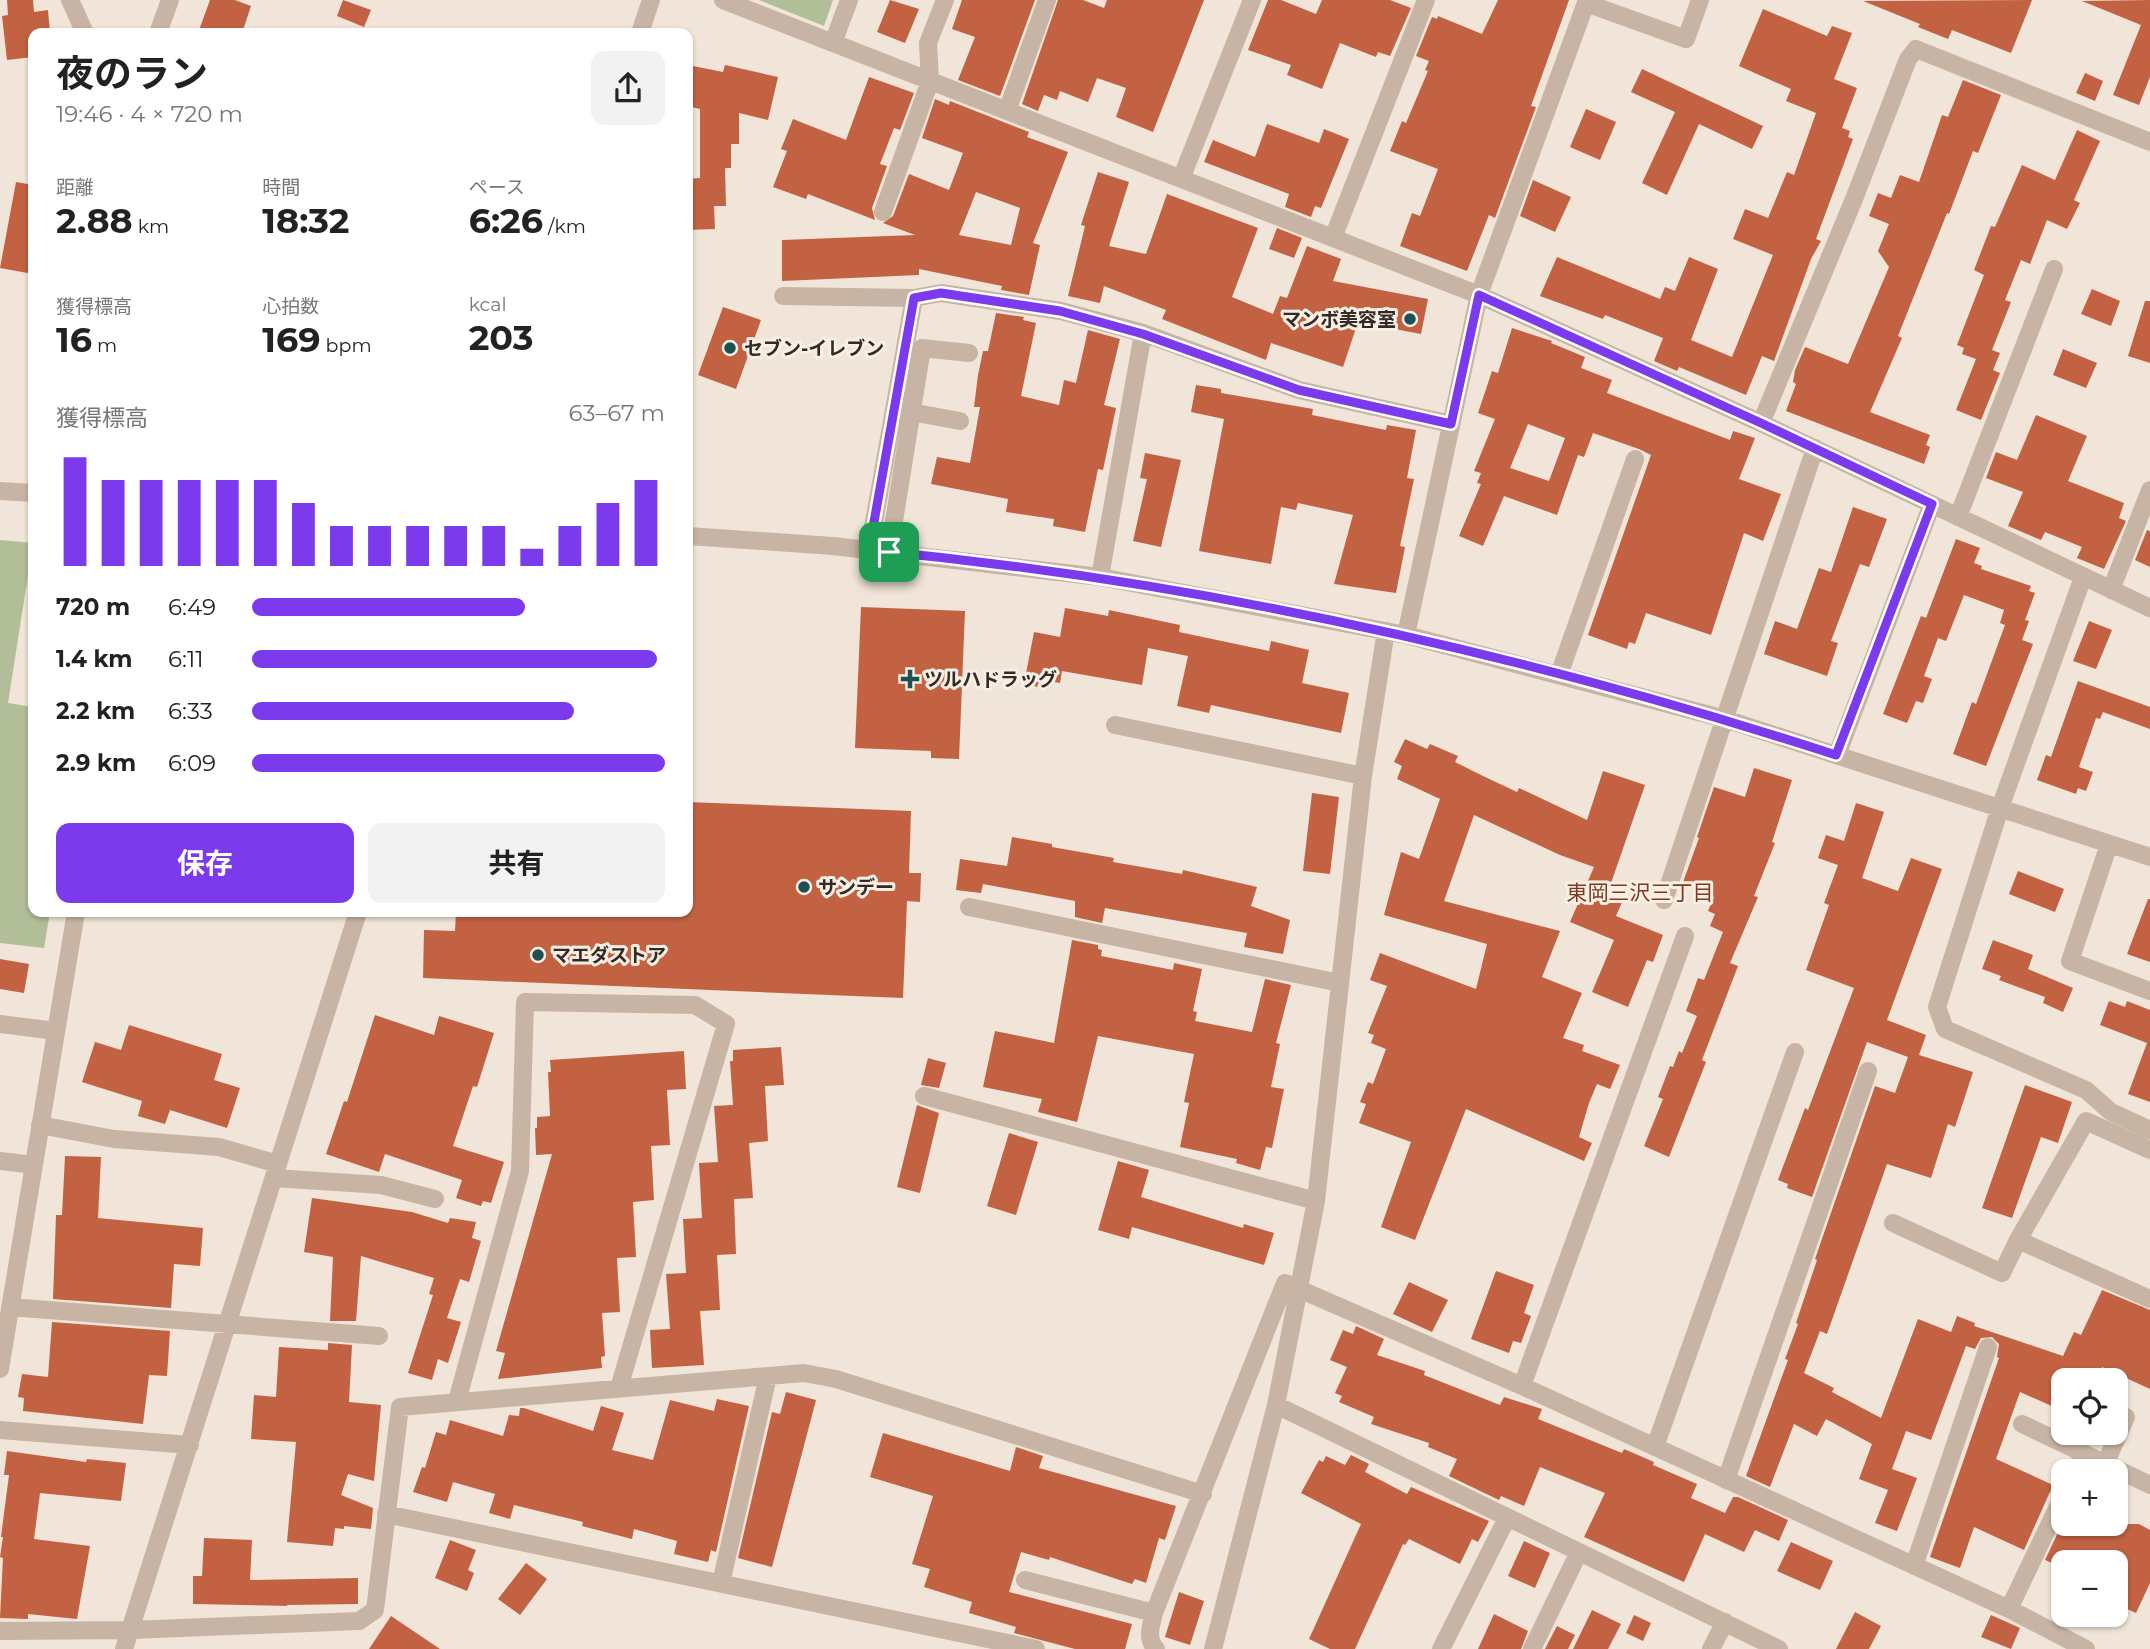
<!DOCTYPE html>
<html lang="ja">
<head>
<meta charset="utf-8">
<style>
  :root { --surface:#fff; --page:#f2f2f2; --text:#222; --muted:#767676; --accent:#7c3aed }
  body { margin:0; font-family:Montserrat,"Noto Sans JP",sans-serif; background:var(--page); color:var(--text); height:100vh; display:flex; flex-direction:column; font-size:26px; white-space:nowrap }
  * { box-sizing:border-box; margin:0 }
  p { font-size:23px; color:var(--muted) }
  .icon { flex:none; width:38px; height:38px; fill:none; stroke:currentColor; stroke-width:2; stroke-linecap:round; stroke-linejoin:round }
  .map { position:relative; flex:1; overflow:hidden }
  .details { position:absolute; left:28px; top:28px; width:665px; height:889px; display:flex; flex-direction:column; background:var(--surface); border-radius:14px; box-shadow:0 2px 5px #0004 }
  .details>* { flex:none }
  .tools { position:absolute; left:2051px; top:1368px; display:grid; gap:14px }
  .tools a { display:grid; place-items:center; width:77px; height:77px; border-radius:14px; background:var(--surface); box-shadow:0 2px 5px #0004; font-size:35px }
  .pin { position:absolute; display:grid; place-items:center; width:60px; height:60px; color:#fff; margin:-30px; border-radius:14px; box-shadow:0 4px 10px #0006 }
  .round { display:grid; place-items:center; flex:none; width:74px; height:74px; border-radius:14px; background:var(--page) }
  .summary { display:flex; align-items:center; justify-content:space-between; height:119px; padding:0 28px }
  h1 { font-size:38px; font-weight:700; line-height:52px }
  .figures { display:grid; grid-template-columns:repeat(3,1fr); gap:10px; height:119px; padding:7px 28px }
  .figures div { display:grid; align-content:center }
  .figures b { font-size:35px; font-weight:700 }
  .figures small { font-size:19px; font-weight:400 }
  .figures p { font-size:19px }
  .chart { height:196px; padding:14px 28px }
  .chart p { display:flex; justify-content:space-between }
  .chart svg { width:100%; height:126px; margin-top:7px; stroke:var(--accent); stroke-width:6 }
  .primary-button { display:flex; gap:14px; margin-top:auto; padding:14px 28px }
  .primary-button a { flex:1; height:80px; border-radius:14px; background:var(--accent); color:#fff; font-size:28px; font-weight:700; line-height:80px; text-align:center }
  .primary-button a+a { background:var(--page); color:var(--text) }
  ul { padding:0 28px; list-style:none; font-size:23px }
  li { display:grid; grid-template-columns:112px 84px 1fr; align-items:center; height:52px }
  li i { height:18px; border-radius:9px; background:var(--accent) }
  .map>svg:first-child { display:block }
</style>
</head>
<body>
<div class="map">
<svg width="2150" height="1649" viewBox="0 0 2150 1649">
  <rect width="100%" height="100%" fill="#f0e5d8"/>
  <path fill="#b1be98" d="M759 0H833L824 26Z
    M0 540 33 543 8 703 33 707V912H50L44 948 0 943Z"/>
  <path fill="#c26243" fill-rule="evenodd" d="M7 0H33L34 12 48 10 50 33H33V57L7 60 2 16 8 15Z
    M210 0H235L251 6 242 33H198Z
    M343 0 371 10 364 27 337 16Z
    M890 0 919 9 905 43 877 32Z
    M962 0H1035L1000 96 958 80 975 37 952 29Z
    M1058 0H1083L1104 8 1107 0H1204L1153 132 1116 117 1126 88 1097 78 1088 102 1060 91 1057 100 1044 95 1038 111 1022 104Z
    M1268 0H1281L1316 14 1322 0H1390L1411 8 1390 56 1378 52 1376 57 1340 43 1322 89 1287 75 1291 65 1248 50Z
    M1498 0H1569L1531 106 1536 107 1495 218 1489 215 1467 271 1400 246 1412 213 1420 216 1438 169 1390 151 1402 121 1406 123 1428 71 1425 70 1429 61 1416 56 1432 17 1437 19 1438 16 1482 34Z
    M2032 0 2011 53 1952 30 1948 39 1918 27 1920 24 1863 1Z
    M2150 0V77L2139 105 2113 95 2141 25 2082 1Z
    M1763 9 1827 36 1832 26 1852 33 1834 79 1857 88 1842 128 1850 131 1848 137 1853 139 1816 239 1821 241 1811 259 1774 361 1762 356 1746 395 1679 367 1677 371 1654 361 1663 338 1605 315 1603 319 1540 296 1557 257 1660 299 1665 287 1675 291 1689 257 1718 269 1691 340 1732 357 1773 255 1733 239 1745 209 1768 218 1787 172 1794 175 1816 113 1786 101 1791 89 1739 66Z
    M688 65 723 72 725 65 778 77 768 120 739 113V144H731V168H725L726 206H714L715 229 688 230V179L700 178V109L688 106Z
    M1642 69 1763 126 1752 149 1699 124 1667 195 1642 183 1675 112 1631 92Z
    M2085 73 2103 81 2095 101 2076 93Z
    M869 77 914 93 900 130 894 128 880 164 887 166 872 208 875 220 808 194 806 199 773 187 787 151 781 149 793 119 846 140Z
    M1963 80 2001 95 1978 153 1973 151 1949 214 1947 213 1898 336 1902 338 1870 412 1930 435 1926 445 1930 447 1924 464 1786 411 1796 384 1793 382 1795 370 1805 347 1848 364 1889 267 1878 251 1889 224 1869 216 1878 193 1891 198 1900 175 1919 182 1942 115 1948 117Z
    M935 99 949 105 950 101 1029 132 1027 137 1068 152 1033 243 1040 245 1029 295 1001 290 1002 286 919 269V275L782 281V240L915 235 883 223 893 216 909 174 949 190 963 153 922 138ZM976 192 1020 208 1011 245 959 235Z
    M1586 109 1616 122 1600 160 1570 147Z
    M1267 124 1319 143 1324 129 1349 139 1321 208 1315 206 1311 217 1285 207 1289 194 1204 162 1213 140 1255 157Z
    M2077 130 2100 141 2074 200 2080 203 2067 229 2047 220 2030 264 2021 260 2005 300 2011 302 1992 350 2000 353 1993 370 2000 373 1981 420 1956 410 1976 359 1962 354 1964 348 1957 345 1984 275 1974 270 1991 226 1995 227 2022 165 2055 180Z
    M1098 172 1129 182 1109 246 1146 254 1167 194 1258 228 1232 297 1273 314 1280 296 1287 298 1307 246 1341 259 1333 281 1428 299 1421 334 1358 322 1343 367 1271 343 1266 360 1162 319 1166 310 1104 286 1100 303 1068 296 1085 226 1081 225Z
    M1533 180 1571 197 1555 232 1520 216Z
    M16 182 33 185V274L0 268Z
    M1277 228 1302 238 1294 258 1269 249Z
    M2092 289 2120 301 2111 326 2081 314Z
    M2145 301H2150V363L2128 356Z
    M723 307 761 320 736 389 698 375Z
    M996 313 1024 317 1023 320 1036 323 1021 396 1059 405 1064 380 1076 383 1088 330 1120 339 1104 405 1116 408 1103 470 1098 469 1085 532 1053 526 1054 519 1006 512 1008 499 931 484 937 457 970 463 980 407H974L978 375 983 351H988Z
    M1512 328 1552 341 1551 343 1585 357 1581 368 1612 380 1607 393 1730 440 1733 431 1755 438 1739 479 1781 494 1763 541 1744 533 1711 635 1646 613 1635 644 1629 642 1627 649 1588 635 1651 455 1639 449 1593 433 1584 457 1578 455 1557 515 1504 496 1483 546 1459 536 1481 484 1477 483 1481 473 1474 471 1495 419 1478 413 1492 371 1498 373ZM1528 424 1565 438 1549 481 1510 468Z
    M2063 349 2097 363 2086 388 2053 375Z
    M1196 385 1221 389V393L1313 409 1312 415 1386 430 1387 425 1416 430 1407 478 1414 479 1400 546 1405 547 1396 593 1334 584 1353 515 1298 503 1296 510 1281 507 1271 564 1199 551 1224 419 1191 412Z
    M2036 415 2087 436 2068 481 2124 503 2119 518 2126 521 2104 569 2077 558 2082 547 2045 532 2041 540 2008 526 2023 492 1986 478 1996 452 2017 460Z
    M1145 453 1181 460 1161 547 1133 541 1147 479 1140 478Z
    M1853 507 1887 519 1869 567 1860 564 1831 641 1838 643 1827 676 1764 654 1775 621 1797 629 1819 568 1831 572Z
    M2147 530 2150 531V567L2135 560Z
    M1956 539 1980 548 1974 563 1982 566 1981 569 2031 586 2029 591 2035 593 2025 620 2029 621 2022 640 2033 644 1986 766 1953 754 1972 702 1976 704 2005 625 2000 623 2004 610 1964 595 1946 641 1938 638 1924 676 1932 679 1923 703 1916 701 1907 723 1883 714 1921 616 1926 618Z
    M861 607 965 611 959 759 931 758V751L855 748Z
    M1065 608 1108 616 1109 610 1180 625 1179 632 1269 651 1271 641 1309 650 1302 683 1349 693 1341 733 1211 705 1209 713 1177 706 1188 656 1148 648 1142 685 1062 671 1060 683 1049 681 1048 689 1024 684 1034 632 1060 637Z
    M2089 621 2112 630 2096 669 2073 661Z
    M2078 681 2150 707V729L2103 712 2100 719 2096 718 2079 767 2093 772 2086 791 2078 788 2076 794 2037 780 2046 755 2051 757Z
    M1405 739 1427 749 1430 744 1458 756 1455 762 1483 776 1517 792 1519 788 1587 820 1603 771 1645 785 1610 886 1626 893 1616 916 1663 935 1653 962 1647 960 1628 1007 1592 992 1614 940 1570 922 1594 867 1560 855 1474 815 1444 901 1560 931 1542 977 1582 993 1563 1038 1584 1045 1582 1051 1620 1065 1610 1089 1597 1084 1589 1103 1579 1137 1592 1143 1584 1161 1466 1109 1415 1240 1381 1227 1411 1142 1359 1123 1366 1104 1360 1102 1368 1082 1373 1084 1386 1049 1371 1043 1374 1035 1368 1033 1387 986 1370 980 1380 953 1476 989 1487 944 1384 915 1401 852 1419 859 1440 799 1397 779 1402 766 1394 762Z
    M1754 768 1792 780 1772 842 1775 843 1754 896 1758 897 1730 963 1738 966 1702 1060 1706 1062 1669 1157 1644 1146 1663 1099 1658 1097 1670 1066 1673 1067 1679 1051 1682 1053 1697 1016 1686 1011 1698 978 1704 980 1723 932 1710 926 1715 914 1708 911 1714 897 1682 885 1699 838 1697 837 1714 787 1745 797Z
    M1312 793 1339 797 1330 874 1303 871Z
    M688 802 911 811 909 873H921L920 902 907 901 903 998 423 978 424 930 455 931 456 912H688Z
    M1856 803 1884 812 1862 878 1898 891 1911 858 1942 869 1887 1020 1926 1035 1919 1055 1973 1072 1955 1127 1948 1124 1931 1178 1887 1164 1827 1334 1820 1331 1804 1373 1834 1388 1832 1392 1881 1418 1918 1319 1951 1332 1957 1316 1975 1323 1974 1326 2063 1356 2074 1332 2081 1335 2102 1290 2150 1310V1389L2102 1367 2096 1381H2063V1411L2020 1392 1996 1459 2053 1485 2024 1550 1974 1527 1960 1568 1930 1557 1999 1358 1997 1357 1999 1344 1992 1337 1981 1338 1975 1349 1966 1346 1931 1440 1906 1431 1892 1469 1917 1478 1897 1531 1875 1523 1888 1490 1859 1479 1872 1444 1826 1419 1817 1436 1794 1424 1770 1487 1746 1476 1788 1360 1785 1359 1798 1324 1796 1323 1817 1260 1815 1259 1875 1086 1895 1093 1908 1057 1867 1042 1812 1197 1787 1188 1788 1184 1778 1180 1805 1108 1808 1110 1854 988 1806 970 1829 905 1824 903 1838 865 1818 858 1826 835 1844 841Z
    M1012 837 1052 844V847L1114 858 1113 862 1182 874 1183 870 1257 887 1251 906 1290 920 1283 954 1244 947 1247 933 1105 908 1102 923 1075 917V901L983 884 981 893 956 890 960 859 1007 866Z
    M2018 871 2064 889 2055 912 2009 894Z
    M2148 899H2150V962L2127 954Z
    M1072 940 1098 945V949L1102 950 1101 956 1173 970 1174 963 1202 969 1193 1011 1197 1012 1195 1021 1252 1032 1265 979 1291 985 1276 1043 1280 1044 1271 1087 1284 1089 1272 1148 1266 1147 1260 1170 1236 1163 1237 1159 1180 1147 1189 1103 1184 1102 1194 1054 1098 1036 1077 1122 1038 1112 1042 1099 983 1087 995 1031 1054 1043Z
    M1993 940 2033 955 2028 969 2073 988 2063 1012 2043 1003 2045 997 1999 980 2001 976 1982 969Z
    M0 959 29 964 24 993 0 989Z
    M2109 1001 2125 1007 2127 1001 2150 1010V1102L2128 1094 2147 1043 2100 1025Z
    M375 1015 434 1035 439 1016 494 1033 477 1087 473 1086 453 1146 504 1162 491 1203 483 1201 481 1206 456 1198 462 1180 385 1154 379 1172 326 1154 344 1101 347 1102Z
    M129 1025 222 1054 214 1080 240 1088 227 1128 170 1110 165 1124 138 1116 142 1101 82 1082 95 1042 121 1050Z
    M781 1047 784 1085 765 1086 768 1141 749 1143 753 1198 734 1199 736 1254 717 1255 720 1310 700 1311 704 1365 652 1368 650 1330 670 1329 666 1274 686 1273 683 1219 702 1218 699 1163 718 1162 714 1106 733 1105 730 1061H733V1050Z
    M684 1051 686 1089 667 1090 670 1145 651 1146 654 1200 633 1202 636 1257 617 1258 620 1312 602 1313 605 1356 601 1357 602 1368 498 1379 505 1353 496 1351 552 1154 536 1155 535 1128H537V1117L550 1116 548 1072H551L550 1060Z
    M928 1058 946 1063 939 1088 921 1085Z
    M2025 1085 2072 1102 2058 1143 2041 1137 2012 1218 1982 1208Z
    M917 1105 939 1113 920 1193 897 1187Z
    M1009 1133 1038 1142 1016 1215 987 1206Z
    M65 1156 101 1157 98 1218 203 1228 200 1266 174 1264 171 1308 53 1299 56 1215H62Z
    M1118 1161 1149 1170 1141 1197 1243 1228 1244 1224 1274 1233 1264 1265 1132 1227 1129 1239 1098 1230Z
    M312 1198 412 1212 448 1223 450 1218 476 1222 472 1238 481 1241 469 1282 460 1279 447 1318 461 1322 448 1363 438 1359 432 1380 408 1373 433 1295 429 1294 434 1278 361 1256 356 1321H330L333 1257 304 1252Z
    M1496 1271 1534 1285 1524 1313 1531 1316 1521 1343 1513 1341 1509 1353 1471 1339Z
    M1409 1282 1448 1300 1432 1332 1393 1314Z
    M52 1322 170 1331 167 1376 149 1375 143 1424 23 1411 24 1398 18 1397 22 1374 48 1377Z
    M1356 1326 1384 1339 1377 1355 1425 1371 1424 1375 1500 1405 1504 1397 1542 1409 1538 1419 1622 1453 1624 1449 1654 1462 1653 1465 1697 1484 1691 1498 1725 1513 1733 1497H1738L1788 1520 1779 1541 1755 1530 1744 1552 1705 1534 1684 1582 1584 1537 1605 1493 1540 1467 1524 1506 1501 1496 1499 1500 1449 1476 1457 1459 1428 1447 1429 1443 1371 1424 1374 1417 1339 1402 1342 1396 1335 1393 1347 1367 1330 1360 1343 1330 1353 1334Z
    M328 1343 352 1345 349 1402 381 1405 374 1481 348 1474 341 1495 373 1508 371 1529 344 1526V1529L335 1528 333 1546 287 1542 296 1442 251 1439 254 1395 276 1397 279 1347 328 1350Z
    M786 1392 816 1400 772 1567 738 1558 772 1412 780 1414Z
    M717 1399 749 1406 716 1552 711 1550 708 1562 674 1554 677 1541 634 1529 632 1539 582 1526 583 1522 514 1505 510 1519 489 1513 495 1494 453 1482 447 1502 413 1492 422 1467 425 1468 436 1432 446 1435 450 1420 503 1436 509 1415 519 1416 520 1408H524L593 1431 601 1406 624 1413 612 1450 653 1460 670 1400 714 1411Z
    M883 1433 1010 1471 1016 1447 1043 1456 1039 1468 1176 1506 1165 1540 1159 1538 1146 1583 1135 1579 1132 1584 1050 1557 1049 1560 1021 1552 1009 1592 1132 1624 1125 1649H1075L1014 1633 1016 1627 969 1613 972 1602 924 1587 930 1569 912 1564 933 1496 870 1477Z
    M7 1451 86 1462 87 1459 126 1463 121 1501 40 1493 34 1539 90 1546 77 1619 28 1614V1619L0 1618 3 1558 0 1557 3 1537H1L9 1475H4Z
    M1351 1455 1369 1464 1365 1472 1407 1494 1411 1487 1489 1521 1478 1542 1472 1539 1460 1564 1409 1539 1405 1545 1403 1544 1355 1649H1330L1309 1639 1361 1524 1301 1493 1319 1460 1323 1462 1326 1456 1345 1465Z
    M2062 1524H2139L2150 1530V1583L2136 1613 2116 1604V1563H2052L2045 1560Z
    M204 1538 252 1540 250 1580 358 1578V1604L286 1605 288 1606 193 1604V1576H202Z
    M450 1540 476 1550 468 1570 474 1573 467 1591 435 1578Z
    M1524 1541 1550 1553 1535 1588 1508 1576Z
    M1791 1542 1833 1561 1820 1590 1777 1571Z
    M526 1563 547 1579 520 1615 498 1599Z
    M1179 1592 1204 1601 1190 1645 1165 1637Z
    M1592 1610 1621 1624 1608 1649H1573Z
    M1855 1612 1881 1626 1869 1649H1836Z
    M1494 1614 1528 1631 1521 1649H1478Z
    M1634 1615 1651 1623 1643 1641 1626 1633Z
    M1991 1615 2020 1628 2011 1649 1981 1637Z
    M391 1616 440 1649H369Z
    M1557 1626 1575 1635 1568 1649H1545Z"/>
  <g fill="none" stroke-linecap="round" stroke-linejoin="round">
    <path stroke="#c7b4a4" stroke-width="18" d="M70 0 85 33
      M723 0 1479 295 1761 423 2150 608
      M1586 3 1686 39 1700 0
      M158 33 170 0
      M640 33 651 0
      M833 43 849 0
      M1007 111 1047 0
      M1181 179 1252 0
      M883 212 930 81 928 43 945 0
      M1333 238 1426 0
      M783 296 914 298 869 550
      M914 298 941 293 1061 311 1143 333 1299 390 1451 424
      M911 412 960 421
      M1761 423 1854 199 1908 59 1916 49 2150 142
      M0 491 33 493
      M1958 517 2054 269
      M688 536 833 546 1100 577 1406 635 1725 719 2150 857
      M889 552 922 348 969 353
      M1100 577 1143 333
      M2083 577 2000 808 1937 1007 1945 1029 2086 1090 2111 1112 2150 1130
      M2111 590 2150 490
      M1406 635 1479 295 1587 0
      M1559 675 1635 459
      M1115 725 1363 776
      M1837 755 1932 504
      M2109 844 2070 961 2150 991
      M1664 900 1815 448
      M969 907 1340 983
      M0 1024 56 1031
      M924 1096 1316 1201
      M40 1125 114 1139 219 1147 278 1164
      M0 1161 34 1165
      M274 1178 381 1185 435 1199
      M1893 1223 2002 1273 2018 1240 2150 1299
      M2018 1240 2086 1121 2150 1150
      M10 1307 379 1336
      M0 1369 76 912
      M1522 1386 1685 936
      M457 1401 520 1171 525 1002 695 1005 726 1024 619 1388
      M1276 1405 1779 1649
      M2022 1424 2150 1485
      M0 1430 190 1445
      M1655 1447 1795 1052
      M2106 1462 2126 1417
      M2075 1472 2084 1453
      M1726 1480 1868 1071
      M386 1514 1036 1649
      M1914 1566 1988 1347
      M1025 1580 1154 1613
      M721 1583 768 1376
      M2009 1609 2063 1496
      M0 1631 131 1630 359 1621 375 1610 400 1407 804 1373 836 1379 1203 1494
      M124 1649 358 912
      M1156 1649C1146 1639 1151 1626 1154 1613L1285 1283 1522 1386 2009 1609 2086 1649
      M1213 1649 1276 1405 1316 1201 1363 776 1386 631
      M1441 1649 1507 1518
      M1532 1649 1579 1552
      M1711 1649 1725 1622"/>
  </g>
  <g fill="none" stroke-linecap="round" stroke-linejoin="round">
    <defs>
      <path id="route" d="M941 293 1060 311 1143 334 1299 390 1451 424 1479 295 1761 423 1932 504 1836 755C1522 653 1198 581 869 550L914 298Z"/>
    </defs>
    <use href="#route" stroke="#fff" stroke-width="14"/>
    <use href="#route" stroke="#7c3aed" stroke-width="9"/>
  </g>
  <g fill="#1d4f53" stroke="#f8efe4" stroke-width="2.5">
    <circle cx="1410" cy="319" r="7"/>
    <circle cx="730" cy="348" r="7"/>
    <path d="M906.5 668.5h7v7h7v7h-7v7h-7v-7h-7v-7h7z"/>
    <circle cx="804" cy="887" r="7"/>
    <circle cx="538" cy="955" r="7"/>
  </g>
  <g text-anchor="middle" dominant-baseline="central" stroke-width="6" stroke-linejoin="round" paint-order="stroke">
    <g font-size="19" font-weight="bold" fill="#332a26" stroke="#f8efe4" text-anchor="start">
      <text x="1396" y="319" text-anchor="end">マンボ美容室</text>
      <text x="744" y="348">セブン-イレブン</text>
      <text x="924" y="679">ツルハドラッグ</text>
      <text x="818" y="887">サンデー</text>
      <text x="552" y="955">マエダストア</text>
    </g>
    <g font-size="21" fill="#7f3821" stroke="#f8efe4">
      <text x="1640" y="892">東岡三沢三丁目</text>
    </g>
  </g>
</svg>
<div class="tools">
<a><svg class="icon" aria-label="locate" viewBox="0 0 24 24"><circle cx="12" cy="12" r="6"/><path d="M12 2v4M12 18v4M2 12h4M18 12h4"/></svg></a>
<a>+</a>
<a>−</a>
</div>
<div class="pin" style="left:889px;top:552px;background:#1e9e55"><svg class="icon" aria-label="arrive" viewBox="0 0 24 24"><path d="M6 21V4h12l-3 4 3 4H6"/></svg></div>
<section class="details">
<div class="summary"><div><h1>夜のラン</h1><p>19:46 · 4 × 720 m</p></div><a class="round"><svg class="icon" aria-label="share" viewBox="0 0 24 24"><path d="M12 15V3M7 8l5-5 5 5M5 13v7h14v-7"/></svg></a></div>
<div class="figures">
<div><p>距離</p><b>2.88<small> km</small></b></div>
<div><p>時間</p><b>18:32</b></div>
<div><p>ペース</p><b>6:26<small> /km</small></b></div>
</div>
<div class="figures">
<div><p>獲得標高</p><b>16<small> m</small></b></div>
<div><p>心拍数</p><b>169<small> bpm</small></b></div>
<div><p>kcal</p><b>203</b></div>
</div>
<div class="chart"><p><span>獲得標高</span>63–67 m</p>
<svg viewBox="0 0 160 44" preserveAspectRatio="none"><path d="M5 44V6M15 44V14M25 44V14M35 44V14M45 44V14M55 44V14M65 44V22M75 44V30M85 44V30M95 44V30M105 44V30M115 44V30M125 44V38M135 44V30M145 44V22M155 44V14"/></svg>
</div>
<ul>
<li><b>720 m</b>6:49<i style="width:66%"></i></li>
<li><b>1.4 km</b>6:11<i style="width:98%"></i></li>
<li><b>2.2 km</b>6:33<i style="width:78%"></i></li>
<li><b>2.9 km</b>6:09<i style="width:100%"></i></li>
</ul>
<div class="primary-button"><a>保存</a><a>共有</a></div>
</section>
</div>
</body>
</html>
